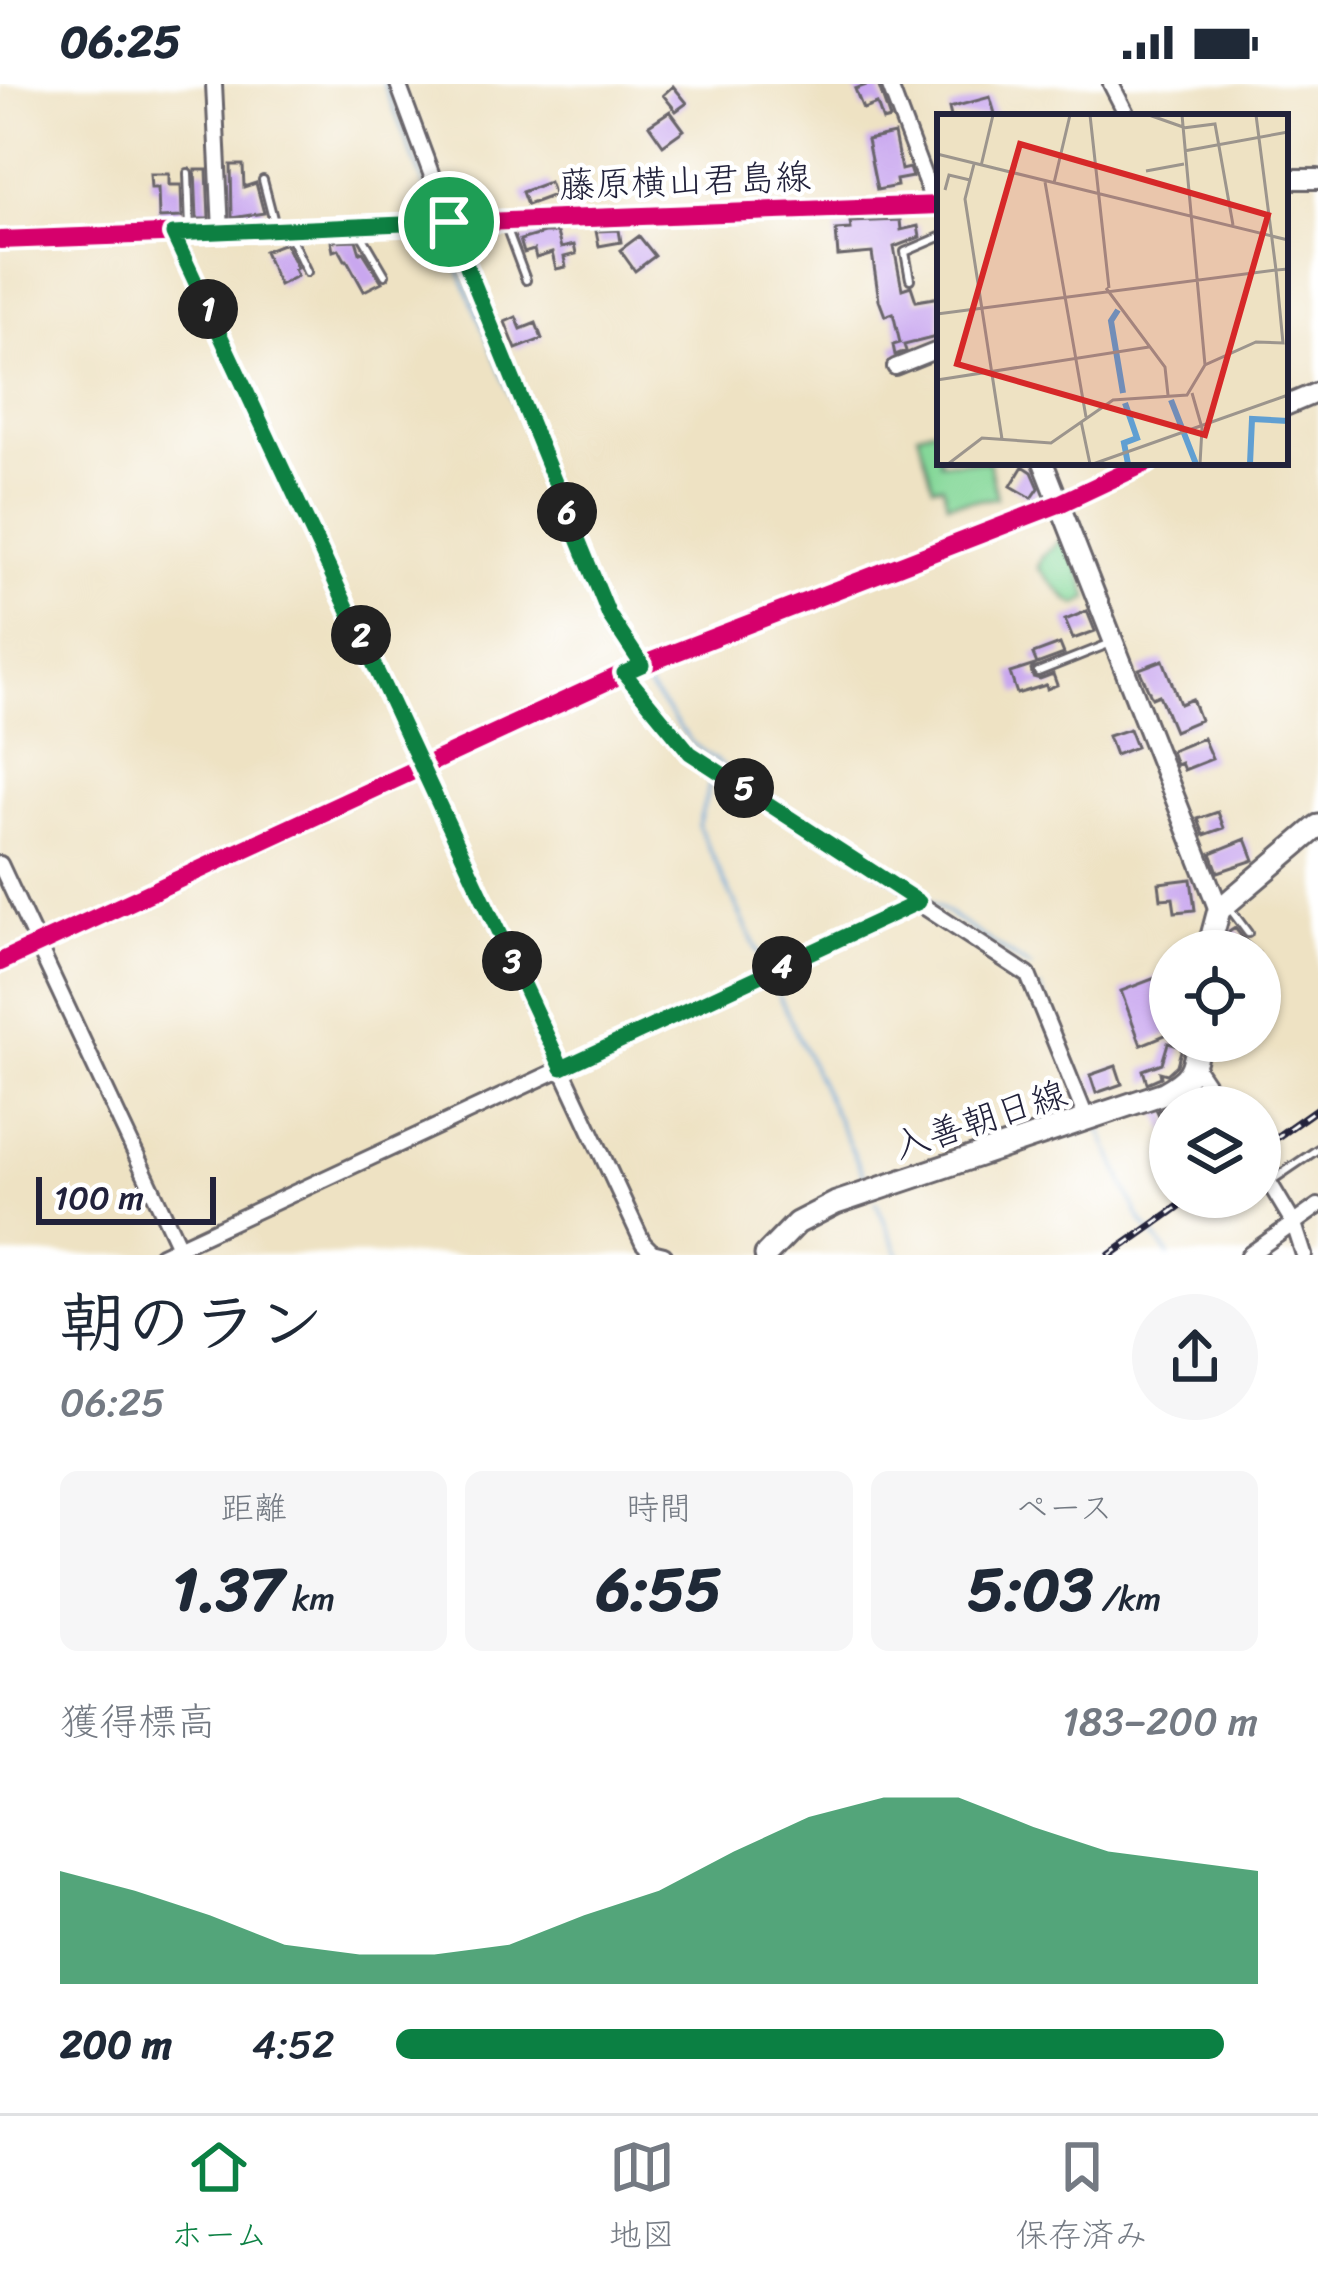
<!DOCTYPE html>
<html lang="ja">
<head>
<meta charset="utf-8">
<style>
  :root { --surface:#fff; --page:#f6f6f7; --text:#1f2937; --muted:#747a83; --line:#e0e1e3; --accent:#0b8043 }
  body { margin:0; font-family:Sriracha,"Klee One",sans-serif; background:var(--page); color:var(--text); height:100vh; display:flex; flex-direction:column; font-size:45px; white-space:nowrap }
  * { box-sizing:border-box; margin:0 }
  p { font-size:39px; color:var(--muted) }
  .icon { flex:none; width:66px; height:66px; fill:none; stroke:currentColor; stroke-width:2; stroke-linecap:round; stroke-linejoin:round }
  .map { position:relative; height:1171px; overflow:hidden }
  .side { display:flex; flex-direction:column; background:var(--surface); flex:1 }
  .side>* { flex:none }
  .tools { position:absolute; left:1149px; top:846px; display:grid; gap:24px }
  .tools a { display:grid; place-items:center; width:132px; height:132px; border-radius:50%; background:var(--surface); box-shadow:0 3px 9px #0004; font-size:60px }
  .scale { position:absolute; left:36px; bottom:30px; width:180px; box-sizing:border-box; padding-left:12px; border:6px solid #22223b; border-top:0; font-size:33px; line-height:42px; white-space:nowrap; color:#22223b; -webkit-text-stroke:9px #fff; paint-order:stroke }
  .pin { position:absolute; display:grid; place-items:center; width:102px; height:102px; color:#fff; margin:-51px; border:6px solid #fff; border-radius:50%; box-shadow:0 3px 12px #0007 }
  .km { position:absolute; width:60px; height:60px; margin:-30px; border-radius:50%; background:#222; color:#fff; font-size:33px; line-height:60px; text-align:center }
  .round { display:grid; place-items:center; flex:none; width:126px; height:126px; border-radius:63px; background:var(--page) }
  .headline { display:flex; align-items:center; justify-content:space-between; height:204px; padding:0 60px }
  h1 { font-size:66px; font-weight:700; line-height:90px }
  .figures { display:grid; grid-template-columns:repeat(3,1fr); gap:18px; height:204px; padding:12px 60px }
  .figures div { display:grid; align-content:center; border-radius:18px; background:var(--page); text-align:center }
  .figures b { font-size:60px; font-weight:700 }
  .figures small { font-size:33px; font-weight:400 }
  .figures p { font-size:33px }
  .chart { height:336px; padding:24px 60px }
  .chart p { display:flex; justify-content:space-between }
  .chart svg { width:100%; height:216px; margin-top:12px; fill:var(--accent); opacity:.7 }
  ul { padding:0 60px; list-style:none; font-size:39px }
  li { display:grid; grid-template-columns:192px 144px 1fr; align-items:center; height:90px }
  li i { height:30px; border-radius:15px; background:var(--accent) }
  .status { display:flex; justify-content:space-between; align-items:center; height:84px; padding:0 60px; background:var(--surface); direction:ltr }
  .status svg { height:33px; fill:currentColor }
  .tab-bar { display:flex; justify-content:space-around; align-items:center; height:168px; border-top:3px solid var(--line); background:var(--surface); font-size:33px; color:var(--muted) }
  .tab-bar a { display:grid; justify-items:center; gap:6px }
  .tab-bar .active { color:var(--accent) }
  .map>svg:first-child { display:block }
</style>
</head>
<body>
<div class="status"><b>06:25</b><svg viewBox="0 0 49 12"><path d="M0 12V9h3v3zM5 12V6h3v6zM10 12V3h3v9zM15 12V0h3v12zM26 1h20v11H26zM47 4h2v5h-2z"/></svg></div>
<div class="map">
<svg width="1318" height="1171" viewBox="0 0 1318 1171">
  <rect width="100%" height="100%" fill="#fff"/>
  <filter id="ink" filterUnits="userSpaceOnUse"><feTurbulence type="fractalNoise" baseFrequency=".00833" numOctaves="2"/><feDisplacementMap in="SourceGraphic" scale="24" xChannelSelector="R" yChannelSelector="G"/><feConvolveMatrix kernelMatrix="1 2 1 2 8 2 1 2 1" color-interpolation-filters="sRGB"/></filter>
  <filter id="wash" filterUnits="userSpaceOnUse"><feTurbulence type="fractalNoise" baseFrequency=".004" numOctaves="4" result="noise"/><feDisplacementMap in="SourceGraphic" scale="48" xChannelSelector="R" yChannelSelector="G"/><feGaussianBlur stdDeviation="2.7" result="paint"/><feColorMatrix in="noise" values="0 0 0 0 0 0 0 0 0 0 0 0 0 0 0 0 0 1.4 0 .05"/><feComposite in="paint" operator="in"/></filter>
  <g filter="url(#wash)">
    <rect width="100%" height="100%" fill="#eee2c3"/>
    <path fill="#85d899" stroke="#547d6a" stroke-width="3" d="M940 342V378H989L997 414 947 419 943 401 933 402 918 349Z
      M1067 449 1089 514 1077 521 1068 516 1038 484 1042 473Z"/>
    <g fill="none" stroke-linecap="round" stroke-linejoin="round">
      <path stroke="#609fd2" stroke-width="3" d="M384 0 437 132
        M443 147 610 554 628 578
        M638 590 692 659 717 678 1031 884
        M712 692 698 741 764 881
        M771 895 867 1098
        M1040 904 1091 1022
        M1099 1042 1138 1132 1169 1171
        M876 1118 899 1171"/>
    </g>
    <g id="blocks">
      <path fill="#c9a7ef" d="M869 0H878L890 35 883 37 877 20 863 25 855 5Z
        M673 2 687 19 676 27 663 11Z
        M990 13 996 33H951L949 24Z
        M670 27 684 46 663 61 649 41Z
        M894 50 901 86 909 84 912 93 896 96 897 102 877 106 867 56Z
        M231 81H243L244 103 256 99 264 129 232 134Z
        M195 86H207L209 135H197Z
        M150 90H169V101H181L182 133 159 134 158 104H151Z
        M549 98 554 111 527 121 522 108Z
        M900 136 901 146 918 142 920 153 894 163 902 205 911 202 916 217 940 213V252L904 261 906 267 895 271 893 261 900 259 893 229 885 232 879 216 872 169 838 172 836 146 851 145 850 138Z
        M619 146 621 158 599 162 596 147Z
        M544 149H557L561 164 574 161 576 170 564 173 566 183 556 185 552 169 536 174 534 166 524 169 520 156Z
        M639 152 655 172 635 187 620 166Z
        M356 156 360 169 363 168 382 198 364 207 347 176H345L339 165 333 167 331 157Z
        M285 159 297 184 294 185 297 192 279 201 264 167Z
        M516 233 521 245 536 239 542 255 516 265 505 238Z
        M1023 382 1032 388 1039 404 1032 414 1011 402Z
        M1087 527 1095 547 1073 555 1065 536Z
        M1060 560 1064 570 1037 580 1033 570Z
        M1163 576 1180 620 1192 615 1200 636 1174 647 1159 611 1152 614 1139 585Z
        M1035 581 1031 586 1033 593 1040 595 1053 590 1057 601 1047 605 1046 601 1017 610 1010 589Z
        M1129 645 1136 663 1115 671 1108 652Z
        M1203 654 1212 675 1184 686 1181 679 1176 681 1171 667Z
        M1218 728 1224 744 1204 751 1198 735Z
        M1246 755 1254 776 1218 788 1211 769Z
        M1191 795 1195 826 1175 828 1173 814 1161 815 1159 799Z
        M1235 844 1242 853 1257 867H1224L1229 848Z
        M1163 891 1170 908V949L1141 961 1121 907Z
        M1168 959 1182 963 1177 981 1167 990 1160 988 1161 993 1147 999 1143 986 1162 979Z
        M1116 982 1122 1000 1096 1009 1090 991Z
        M1196 1004 1208 1023H1170V1055L1157 1027 1172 1022Z"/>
    </g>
  </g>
  <g filter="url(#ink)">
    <use href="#blocks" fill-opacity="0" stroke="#69656b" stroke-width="3"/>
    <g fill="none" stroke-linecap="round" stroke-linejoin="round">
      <defs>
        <path id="lane" d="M188 89 190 146
          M263 96 275 142
          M505 140 526 196
          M358 145 385 191
          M288 148 307 188
          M910 195 905 168 940 153
          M1038 588 1111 559
          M1228 822 1248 849
          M1271 1097 1318 1065"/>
        <path id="street" d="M214 0 221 147
          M398 0 449 138 609 531 642 581
          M889 0 935 122
          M1111 0 1128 33
          M173 150 643 1159 652 1168 664 1171
          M895 283 940 265
          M624 589 690 669 1028 891 1087 1036
          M0 780 181 1167
          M1194 981 1222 1023
          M1260 1083 1294 1140 1304 1171
          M161 1171 919 818
          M1249 1171 1318 1122"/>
        <path id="secondary" d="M1285 95H1318
          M0 156 940 121
          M1285 322 1318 308
          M1043 378 1219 826
          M0 878 642 581 1061 419 1148 378"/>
        <path id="primary" d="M1208 867 1219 826 1318 742
          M766 1171 797 1139 836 1119 1164 1009C1191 994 1194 987 1198 957"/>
      </defs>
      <use href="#lane" stroke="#69656b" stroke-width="12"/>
      <use href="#street" stroke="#69656b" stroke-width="20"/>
      <use href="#secondary" stroke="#69656b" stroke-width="24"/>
      <use href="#primary" stroke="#69656b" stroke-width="27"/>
      <use href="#lane" stroke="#fff" stroke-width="6"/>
      <use href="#street" stroke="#fff" stroke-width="14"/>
      <use href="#secondary" stroke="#fff" stroke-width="18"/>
      <use href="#primary" stroke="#fff" stroke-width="21"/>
      <defs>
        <path id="rail" d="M1260 1065 1318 1024
          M1110 1171 1192 1113"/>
      </defs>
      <use href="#rail" stroke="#22223b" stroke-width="8"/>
      <use href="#rail" stroke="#fff" stroke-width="3" stroke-dasharray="9" stroke-linecap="butt"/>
      <defs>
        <path id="cycleway" d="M0 156 940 121
          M0 878 642 581 1061 419 1148 378"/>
      </defs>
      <use href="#cycleway" stroke="#fff" stroke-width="26"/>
      <use href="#cycleway" stroke="#d6006c" stroke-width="18"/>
    </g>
  </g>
  <g fill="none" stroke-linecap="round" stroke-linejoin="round" filter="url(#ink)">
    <defs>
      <path id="route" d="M449 138 609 531 642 581 624 589 690 669 919 818 562 984 173 150Z"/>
    </defs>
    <use href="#route" stroke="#fff" stroke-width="24"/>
    <use href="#route" stroke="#0b8043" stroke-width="15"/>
  </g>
  <g text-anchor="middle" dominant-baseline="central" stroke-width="9" stroke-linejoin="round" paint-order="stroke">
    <g font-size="36" fill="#22223b" stroke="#fff">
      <text transform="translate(685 97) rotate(-2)">藤原横山君島線</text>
      <text transform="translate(980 1036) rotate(-18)">入善朝日線</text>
    </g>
  </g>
  <g transform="translate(937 30)">
    <rect width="351" height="351" fill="#eee2c3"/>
    <path fill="none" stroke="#609fd2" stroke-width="6" d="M181 196 174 207 186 279M234 286 259 350M188 289 200 324 187 329 191 350M313 350 315 305 351 307"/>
    <path fill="none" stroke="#9c958d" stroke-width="3" d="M153 1 172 174M212 1 246 13M245 1 268 251M246 14 278 10 296 111M247 37 351 18M0 40 351 126M37 50 28 85 65 325M44 52 56 1M209 57 247 50M108 68 149 303M117 69 133 1M8 76 12 61 33 66M169 174 228 253 231 281M0 200 339 156 319 1M0 266 212 233M255 279 265 314 263 350M144 307 153 350M11 350 45 324 114 329 176 286 250 281 268 251 319 228 346 229 339 156 351 155M156 350 351 281"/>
    <path fill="#d62828" fill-opacity="0.15" stroke="#d62828" stroke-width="6" d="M83 30 331 101 268 321 20 250Z"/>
    <rect width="351" height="351" fill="none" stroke="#22223b" stroke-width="6"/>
  </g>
</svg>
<div class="tools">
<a><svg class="icon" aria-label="locate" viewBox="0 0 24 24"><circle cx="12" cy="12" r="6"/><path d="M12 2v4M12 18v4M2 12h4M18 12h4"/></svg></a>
<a><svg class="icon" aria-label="layers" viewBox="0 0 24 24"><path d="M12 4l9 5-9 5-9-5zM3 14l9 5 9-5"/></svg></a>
</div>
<div class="scale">100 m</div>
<div class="pin" style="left:449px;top:138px;background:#1e9e55"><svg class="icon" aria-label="arrive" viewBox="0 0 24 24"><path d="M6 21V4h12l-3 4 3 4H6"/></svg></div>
<b class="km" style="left:208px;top:225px">1</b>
<b class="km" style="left:361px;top:551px">2</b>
<b class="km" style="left:512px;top:877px">3</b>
<b class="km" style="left:782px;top:882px">4</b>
<b class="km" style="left:744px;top:704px">5</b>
<b class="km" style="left:567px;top:428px">6</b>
</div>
<section class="side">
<div class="headline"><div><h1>朝のラン</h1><p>06:25</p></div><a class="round"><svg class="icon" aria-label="share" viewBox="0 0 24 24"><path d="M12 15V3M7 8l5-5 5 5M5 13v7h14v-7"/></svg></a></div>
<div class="figures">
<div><p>距離</p><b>1.37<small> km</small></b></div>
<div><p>時間</p><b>6:55</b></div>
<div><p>ペース</p><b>5:03<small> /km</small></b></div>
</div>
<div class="chart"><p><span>獲得標高</span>183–200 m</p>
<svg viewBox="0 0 160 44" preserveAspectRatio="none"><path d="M0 44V21L10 25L20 30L30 36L40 38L50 38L60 36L70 30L80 25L90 17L100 10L110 6L120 6L130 12L140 17L150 19L160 21V44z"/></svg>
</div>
<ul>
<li><b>200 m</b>4:52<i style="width:96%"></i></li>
</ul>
</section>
<nav class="tab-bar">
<a class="active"><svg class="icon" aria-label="home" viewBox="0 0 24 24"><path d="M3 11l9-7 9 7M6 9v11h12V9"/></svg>ホーム</a>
<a><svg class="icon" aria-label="map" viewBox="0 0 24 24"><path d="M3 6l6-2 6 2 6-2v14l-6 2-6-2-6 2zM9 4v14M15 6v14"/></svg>地図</a>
<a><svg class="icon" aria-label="saved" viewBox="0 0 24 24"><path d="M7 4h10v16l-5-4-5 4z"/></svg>保存済み</a>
</nav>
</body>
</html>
